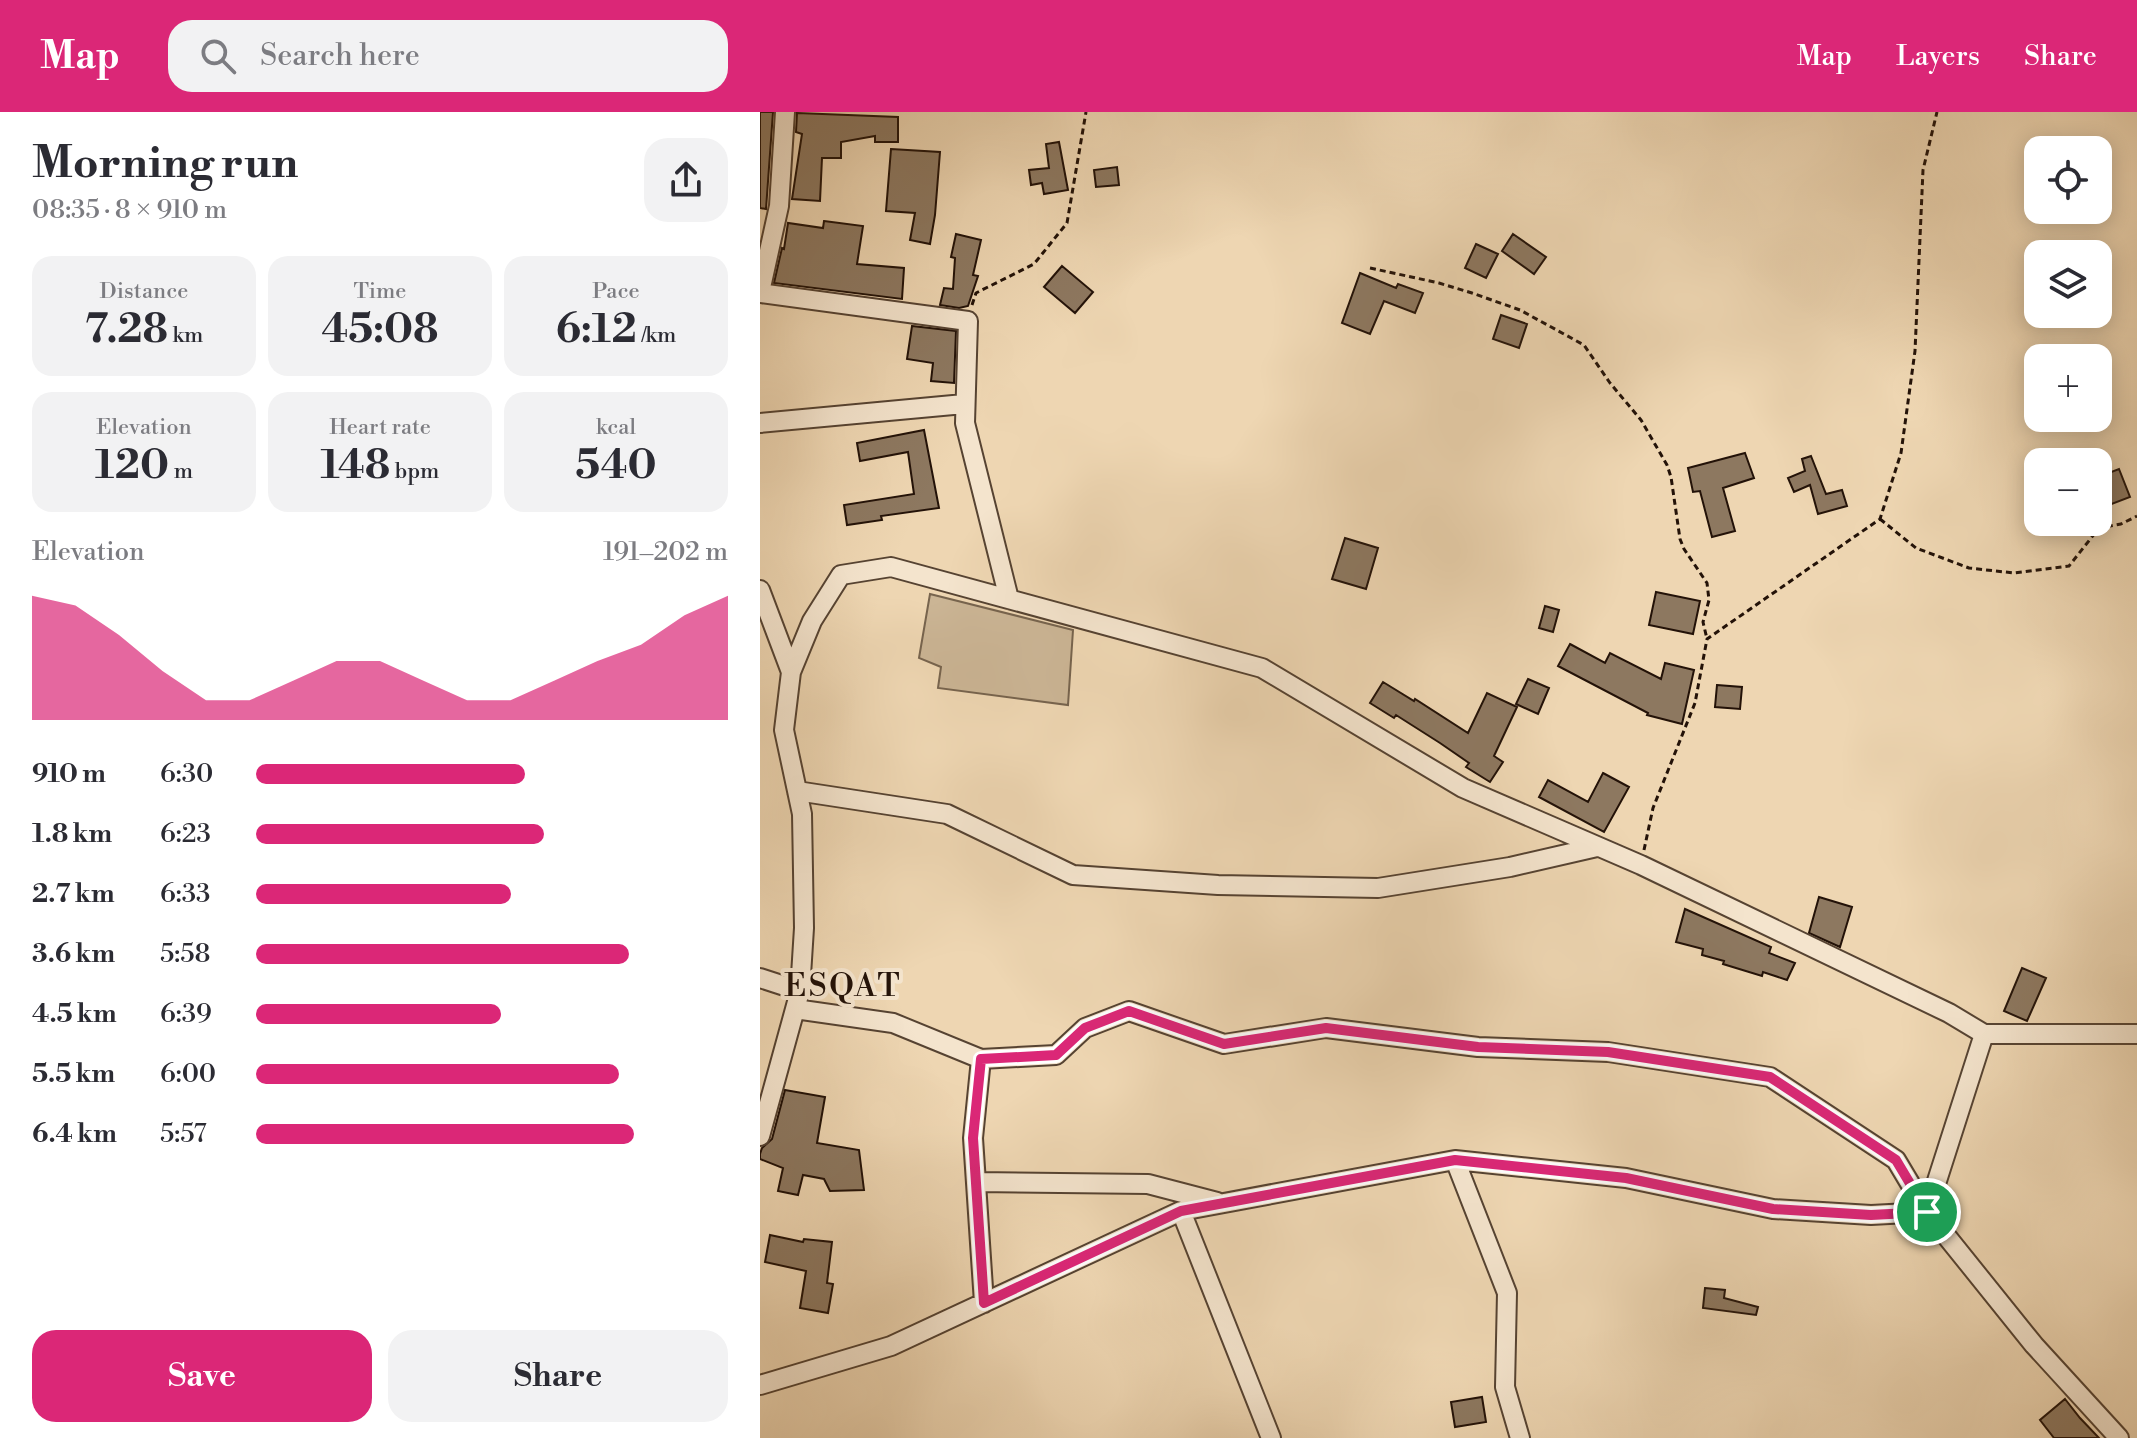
<!DOCTYPE html>
<html lang="en">
<head>
<meta charset="utf-8">
<style>
  :root { --surface:#fff; --page:#f2f2f3; --text:#2b2b33; --muted:#7c7c81; --accent:#db2777 }
  body { margin:0; font-family:"Libre Bodoni",serif; background:var(--page); color:var(--text); height:100vh; display:flex; flex-direction:column; font-size:30px; white-space:nowrap }
  * { box-sizing:border-box; margin:0 }
  p { font-size:26px; color:var(--muted) }
  .icon { flex:none; width:44px; height:44px; fill:none; stroke:currentColor; stroke-width:2; stroke-linecap:round; stroke-linejoin:round }
  .map { position:relative; flex:1; overflow:hidden }
  .panel { display:flex; flex-direction:column; background:var(--surface); width:760px }
  .panel>* { flex:none }
  .controls { position:absolute; left:1264px; top:24px; display:grid; gap:16px }
  .controls a { display:grid; place-items:center; width:88px; height:88px; border-radius:16px; background:var(--surface); box-shadow:0 4px 20px #0003; font-size:40px }
  .pin { position:absolute; display:grid; place-items:center; width:68px; height:68px; color:#fff; margin:-34px; border:4px solid #fff; border-radius:50%; box-shadow:0 2px 8px #0007 }
  .round { display:grid; place-items:center; flex:none; width:84px; height:84px; border-radius:24px; background:var(--page) }
  .headline { display:flex; align-items:center; justify-content:space-between; height:136px; padding:0 32px }
  h1 { font-size:44px; font-weight:700; line-height:60px }
  .figures { display:grid; grid-template-columns:repeat(3,1fr); gap:12px; height:136px; padding:8px 32px }
  .figures div { display:grid; align-content:center; border-radius:20px; background:var(--page); text-align:center }
  .figures b { font-size:40px; font-weight:700 }
  .figures small { font-size:22px; font-weight:400 }
  .figures p { font-size:22px }
  .chart { height:224px; padding:16px 32px }
  .chart p { display:flex; justify-content:space-between }
  .chart svg { width:100%; height:144px; margin-top:8px; fill:var(--accent); opacity:.7 }
  .cta { display:flex; gap:16px; margin-top:auto; padding:16px 32px }
  .cta a { flex:1; height:92px; border-radius:24px; background:var(--accent); color:#fff; font-size:32px; font-weight:700; line-height:92px; text-align:center }
  .cta a+a { background:var(--page); color:var(--text) }
  ul { padding:0 32px; list-style:none; font-size:26px }
  li { display:grid; grid-template-columns:128px 96px 1fr; align-items:center; height:60px }
  li i { height:20px; border-radius:10px; background:var(--accent) }
  header { display:flex; align-items:center; gap:48px; box-sizing:border-box; height:112px; padding:0 40px; background:var(--accent); color:#fff }
  header strong { font-size:38px }
  nav { display:flex; gap:44px; margin-inline-start:auto; font-size:28px }
  .search { width:560px; height:72px; background:var(--page); display:flex; align-items:center; gap:20px; box-sizing:border-box; padding:0 28px; border-radius:24px; color:var(--muted); font-size:30px }
  main { display:flex; flex:1; min-height:0 }
  .map>svg:first-child { display:block }
</style>
</head>
<body>
<header>
<strong>Map</strong>
<div class="search"><svg class="icon" aria-label="search" viewBox="0 0 24 24"><circle cx="10" cy="10" r="6"/><path d="M15 15l6 6"/></svg>Search here</div>
<nav><a>Map</a><a>Layers</a><a>Share</a></nav>
</header>
<main>
<section class="panel">
<div class="headline"><div><h1>Morning run</h1><p>08:35 · 8 × 910 m</p></div><a class="round"><svg class="icon" aria-label="share" viewBox="0 0 24 24"><path d="M12 15V3M7 8l5-5 5 5M5 13v7h14v-7"/></svg></a></div>
<div class="figures">
<div><p>Distance</p><b>7.28<small> km</small></b></div>
<div><p>Time</p><b>45:08</b></div>
<div><p>Pace</p><b>6:12<small> /km</small></b></div>
</div>
<div class="figures">
<div><p>Elevation</p><b>120<small> m</small></b></div>
<div><p>Heart rate</p><b>148<small> bpm</small></b></div>
<div><p>kcal</p><b>540</b></div>
</div>
<div class="chart"><p><span>Elevation</span>191–202 m</p>
<svg viewBox="0 0 160 44" preserveAspectRatio="none"><path d="M0 44V6L10 9L20 18L30 29L40 38L50 38L60 32L70 26L80 26L90 32L100 38L110 38L120 32L130 26L140 21L150 12L160 6V44z"/></svg>
</div>
<ul>
<li><b>910 m</b>6:30<i style="width:57%"></i></li>
<li><b>1.8 km</b>6:23<i style="width:61%"></i></li>
<li><b>2.7 km</b>6:33<i style="width:54%"></i></li>
<li><b>3.6 km</b>5:58<i style="width:79%"></i></li>
<li><b>4.5 km</b>6:39<i style="width:52%"></i></li>
<li><b>5.5 km</b>6:00<i style="width:77%"></i></li>
<li><b>6.4 km</b>5:57<i style="width:80%"></i></li>
</ul>
<div class="cta"><a>Save</a><a>Share</a></div>
</section>
<div class="map">
<svg width="1377" height="1326" viewBox="0 0 1377 1326">
  <rect width="100%" height="100%" fill="#eed6b2"/>
  <filter id="stains"><feTurbulence type="fractalNoise" baseFrequency=".0025" numOctaves="4"/><feColorMatrix values="0 0 0 0 .2 0 0 0 0 .09 0 0 0 0 .02 0 0 0 .5 -.17"/></filter>
  <radialGradient id="worn" r=".72"><stop offset=".6" stop-color="#630" stop-opacity="0"/><stop offset="1" stop-color="#630" stop-opacity=".3"/></radialGradient>
  <path fill="#cbb595" stroke="#77644e" stroke-width="2" d="M170 482 313 518 308 593 178 576 181 555 159 546Z"/>
  <path fill="#8d7860" stroke="#231208" stroke-width="2" d="M0 0H13L6 97 0 96Z
    M37 1 138 5V30H115V24L81 30V46H62L60 89 32 87 42 22 36 20Z
    M299 30 308 78 284 82 282 71 271 73 269 58 289 56 286 32Z
    M131 37 180 40 175 103 170 132 150 128 155 101 126 99Z
    M357 55 359 73 336 75 334 58Z
    M64 109 103 114 97 152 144 156 142 187 14 171 22 136 24 137 28 111 63 116Z
    M196 122 221 128 213 163 218 164 208 194 199 196 180 193 184 176 193 177 195 146 191 145Z
    M753 122 786 145 774 162 742 139Z
    M716 132 738 142 726 166 705 156Z
    M302 154 333 180 315 201 284 175Z
    M600 161 636 176 638 172 663 181 655 201 624 189 610 222 582 211Z
    M741 203 767 212 759 236 733 227Z
    M152 214 196 219 194 271 171 269 173 251 147 247Z
    M164 318 179 396 121 404 122 408 87 413 84 393 154 382 148 340 100 349 97 331Z
    M985 341 994 366 963 376 975 419 952 425 940 379 933 380 928 356Z
    M1051 344 1066 382 1082 378 1087 394 1058 402 1050 373 1034 380 1028 366 1045 359 1042 347Z
    M1359 357 1370 385 1349 393 1338 365Z
    M585 426 618 436 606 477 572 467Z
    M896 480 940 489 933 522 889 513Z
    M785 494 799 498 793 520 779 516Z
    M810 532 845 551 850 541 901 567 905 551 934 558 922 612 887 603 888 601 798 554Z
    M768 567 789 576 778 602 756 592Z
    M623 570 654 589 655 587 708 621 727 581 757 595 734 644 743 650 730 670 706 655 709 651 680 631 636 603 634 606 610 591Z
    M957 573 982 575 980 597 955 595Z
    M843 661 869 675 844 720 779 685 788 668 828 690Z
    M1059 785 1092 795 1080 835 1049 821Z
    M925 797 1011 835 1009 841 1035 851 1027 868 1003 860 1002 864 963 852 964 849 942 843 943 837 916 830Z
    M1262 856 1286 866 1267 909 1244 899Z
    M25 978 65 985 57 1031 99 1038 104 1078 70 1079 64 1067 43 1063 38 1083 18 1079 23 1056 0 1047V1042L2 1036 12 1027Z
    M10 1123 43 1130 44 1127 72 1130 67 1171 73 1172 68 1201 40 1196 46 1159 5 1150Z
    M945 1176 965 1178 964 1186 998 1195 996 1203 943 1196Z
    M722 1285 726 1310 695 1315 691 1290Z
    M1305 1287 1320 1306 1339 1326H1294L1280 1308Z"/>
  <g fill="none" stroke-linecap="round" stroke-linejoin="round">
    <defs>
      <path id="street" d="M0 180 19 94 25 0
        M0 181 208 209 205 311 249 487
        M0 311 204 292
        M0 478 31 560
        M37 679 187 702 313 763 458 773 618 776 750 755 837 735
        M0 866 40 879
        M35 897 133 911 221 947 296 943 325 916 369 899 464 932 566 916 718 935 848 940 1010 965 1136 1048 1167 1100 1274 1233 1359 1326
        M1224 922H1377
        M221 947 213 1026 224 1191
        M0 1024 40 879 44 816 42 702 24 618 31 560 52 509 81 463 131 455 502 556 703 676 881 753 1189 901 1224 922 1167 1100
        M695 1048 747 1181 745 1275 760 1326
        M216 1070 388 1072 457 1090
        M421 1099 511 1326
        M0 1273 131 1234 421 1099 695 1048 866 1066 1013 1097 1111 1103 1167 1100"/>
    </defs>
    <use href="#street" stroke="#564332" stroke-width="22"/>
    <path stroke="#231208" stroke-width="3" stroke-dasharray="6 4" stroke-linecap="butt" d="M610 156 679 171 712 181 760 198 824 233 850 271 881 308 907 353 911 365 920 427 924 437 947 471 949 488 943 510 947 527
      M212 193 216 181 274 152 307 111 326 0
      M1120 407 1156 436 1209 456 1254 461 1309 454 1339 416 1361 412 1377 404
      M884 738 893 696 935 591 947 527 1120 407 1141 341 1155 239 1163 58 1177 0"/>
    <use href="#street" stroke="#f4e4cd" stroke-width="18"/>
  </g>
  <g fill="none" stroke-linecap="round" stroke-linejoin="round">
    <defs>
      <path id="route" d="M369 899 464 932 566 916 718 935 848 940 1010 965 1136 1048 1167 1100 1111 1103 1013 1097 866 1066 695 1048 421 1099 224 1191 213 1026 221 947 296 943 325 916Z"/>
    </defs>
    <use href="#route" stroke="#fff" stroke-width="16"/>
    <use href="#route" stroke="#db2777" stroke-width="10"/>
  </g>
  <g text-anchor="middle" dominant-baseline="central" stroke-width="8" stroke-linejoin="round" paint-order="stroke">
    <g font-size="32" letter-spacing="2" fill="#231208" stroke="#f4e4cd">
      <text x="83" y="874">ESQAT</text>
    </g>
  </g>
  <rect width="100%" height="100%" filter="url(#stains)"/>
  <rect width="100%" height="100%" fill="url(#worn)"/>
</svg>
<div class="controls">
<a><svg class="icon" aria-label="locate" viewBox="0 0 24 24"><circle cx="12" cy="12" r="6"/><path d="M12 2v4M12 18v4M2 12h4M18 12h4"/></svg></a>
<a><svg class="icon" aria-label="layers" viewBox="0 0 24 24"><path d="M12 4l9 5-9 5-9-5zM3 14l9 5 9-5"/></svg></a>
<a>+</a>
<a>−</a>
</div>
<div class="pin" style="left:1167px;top:1100px;background:#1e9e55"><svg class="icon" aria-label="arrive" viewBox="0 0 24 24"><path d="M6 21V4h12l-3 4 3 4H6"/></svg></div>
</div>
</main>
</body>
</html>
